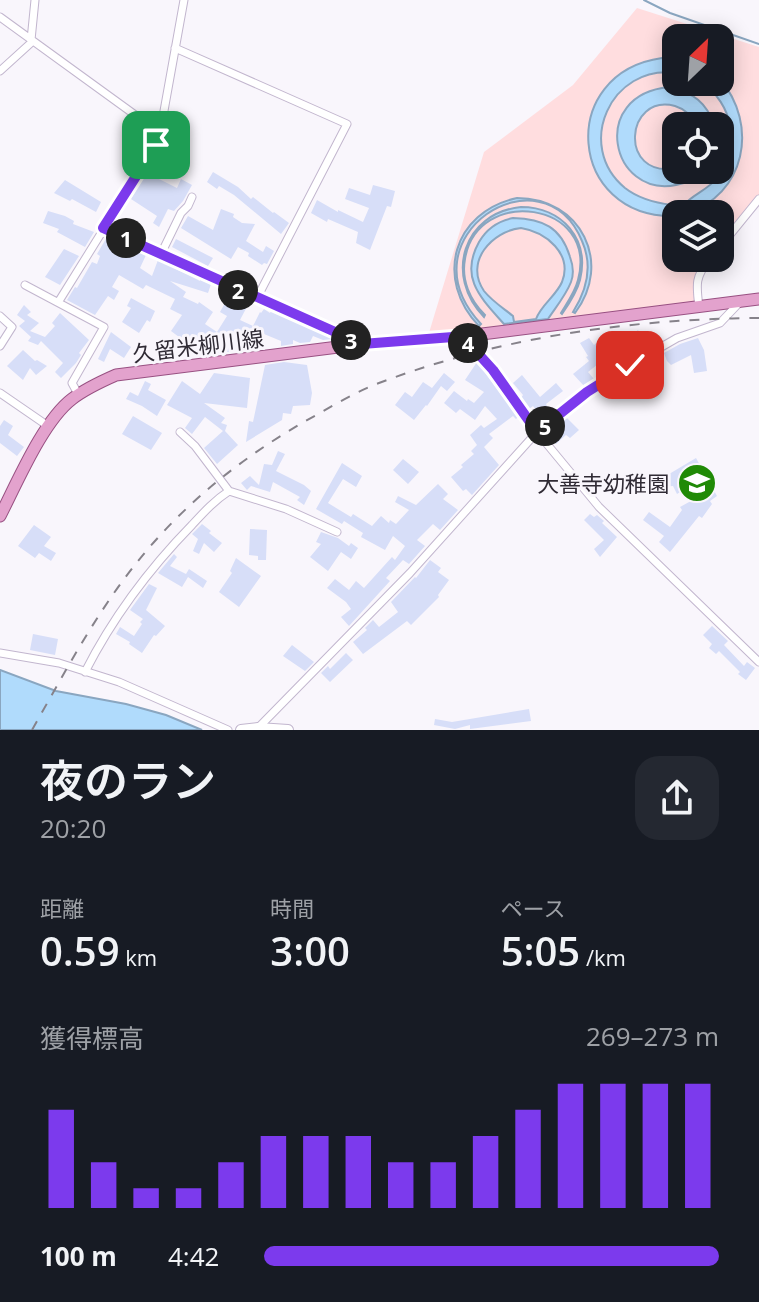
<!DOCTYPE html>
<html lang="ja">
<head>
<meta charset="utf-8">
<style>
  :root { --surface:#171b24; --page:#242831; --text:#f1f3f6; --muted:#9ea1a6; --accent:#7c3aed }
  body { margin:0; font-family:"Open Sans","Noto Sans JP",sans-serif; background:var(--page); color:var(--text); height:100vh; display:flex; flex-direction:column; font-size:30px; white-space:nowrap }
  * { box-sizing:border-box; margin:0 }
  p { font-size:26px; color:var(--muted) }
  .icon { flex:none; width:44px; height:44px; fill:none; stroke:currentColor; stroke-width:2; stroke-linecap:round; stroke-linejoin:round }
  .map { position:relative; height:730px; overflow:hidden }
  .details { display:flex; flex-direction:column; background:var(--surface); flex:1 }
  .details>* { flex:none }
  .needle { width:52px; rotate:25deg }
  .tools { position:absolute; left:662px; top:24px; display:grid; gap:16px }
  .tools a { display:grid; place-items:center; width:72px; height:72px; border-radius:16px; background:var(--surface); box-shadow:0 4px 20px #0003; font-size:40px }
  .pin { position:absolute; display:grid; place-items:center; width:68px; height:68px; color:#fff; margin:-34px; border-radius:16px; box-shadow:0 4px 12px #0006 }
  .km { position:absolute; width:40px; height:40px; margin:-20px; border-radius:50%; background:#222; color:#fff; font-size:22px; line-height:40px; text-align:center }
  .round { display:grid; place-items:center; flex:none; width:84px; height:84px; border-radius:24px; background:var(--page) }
  .summary { display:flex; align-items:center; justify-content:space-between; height:136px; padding:0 40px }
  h1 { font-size:44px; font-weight:600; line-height:60px }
  .stats { display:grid; grid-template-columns:repeat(3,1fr); gap:12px; height:136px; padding:8px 40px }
  .stats div { display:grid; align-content:center }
  .stats b { font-size:40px; font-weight:600 }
  .stats small { font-size:22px; font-weight:400 }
  .stats p { font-size:22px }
  .chart { height:224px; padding:16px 40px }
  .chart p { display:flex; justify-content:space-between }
  .chart svg { width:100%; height:144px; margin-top:8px; stroke:var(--accent); stroke-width:6 }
  ul { padding:0 40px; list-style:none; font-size:26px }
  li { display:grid; grid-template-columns:128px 96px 1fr; align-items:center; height:60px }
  li i { height:20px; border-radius:10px; background:var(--accent) }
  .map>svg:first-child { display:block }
</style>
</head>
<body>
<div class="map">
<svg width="759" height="730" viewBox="0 0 759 730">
  <rect width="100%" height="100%" fill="#f9f6fc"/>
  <path fill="#ffdddf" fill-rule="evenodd" d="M637 8 759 47V196L720 248V214H676V258H713L694 283 696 293 694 303 428 336 484 152 573 85ZM676 38H720V82H676ZM676 126H720V170H676Z"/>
  <path fill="#b0dbfc" stroke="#8aa6c0" stroke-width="2" fill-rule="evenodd" d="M662 58 676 59V73C611 64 574 146 625 188 639 199 656 203 672 205L676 211 674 216C568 218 556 73 662 58Z
    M720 79C759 125 746 195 685 214L683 206C691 195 708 190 717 178 742 148 733 103 701 82H720Z
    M669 87C694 93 706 102 715 126H697C692 116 685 109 675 106 625 93 618 179 676 168V170H703C696 178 687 183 676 185 611 198 588 95 669 87Z
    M517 198C581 198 613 263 575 313L573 312C587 290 593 266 582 241 543 146 400 237 481 324L479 326C434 279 453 212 517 198Z
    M521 207C562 207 590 239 580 280 577 292 569 304 562 314L561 313C567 303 575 292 578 280 599 201 477 185 465 259 461 280 470 300 485 315L484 317C444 276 463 213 521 207Z
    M513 218C543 219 561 227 570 257 573 265 574 274 571 282 566 295 556 307 548 319L504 324C481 298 459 278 479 242 487 228 498 221 513 218ZM521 228C546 232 573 254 562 282 556 296 541 305 536 319L514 322 513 316C503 308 492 301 484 291 464 262 492 231 521 228Z
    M0 670 56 691 126 704 166 715 202 730H0Z"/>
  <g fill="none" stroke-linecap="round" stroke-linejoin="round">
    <path stroke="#8aa6c0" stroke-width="2" d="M644 0 670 13 759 44"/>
  </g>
  <path fill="#d7def8" d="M160 151 166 157 157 178 177 188 181 179 192 185 183 201 174 211 168 209 159 227 153 223 157 216 131 199 147 171 149 172Z
    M213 172 238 187 251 199 253 197 273 213 274 212 289 223 281 234 234 195 219 186 217 189 207 182Z
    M65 180 101 202 96 212 72 199 70 201 54 193Z
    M373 185 395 191 391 207 387 206 370 250 356 243 358 232 328 219 327 222 311 213 317 200 338 212V210L363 222 369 208 345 199 349 188 370 195Z
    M221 209 234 214 233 217 242 223 255 224 246 241 263 252 266 246 274 251 267 264 264 263 262 265 248 256 249 253 238 247 231 259 181 228 188 216 213 230Z
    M48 211 65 216 74 221 73 224 94 232 85 247 57 232 59 229 43 223Z
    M107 237 146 255 140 268 152 276 158 260 200 281V279L211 284 208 293 170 281 186 292 183 297 198 304 199 302 213 312 205 324 217 332 227 316 220 312 225 303 229 305 234 294 250 301 240 320 253 326 260 312 261 313 264 309 270 313 271 311 333 339 323 340 313 336 310 342 300 343 293 340V344L281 346V341L264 334 259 344 251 340 244 350 219 353 216 351 214 354 203 355 171 331 182 315 170 309 175 299 146 285 143 289 119 275 112 287 119 291 114 300 108 296 95 315 67 300 75 287 77 288 92 262 97 264 100 256 97 254Z
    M176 239 213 258 208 266 172 247Z
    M64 249 79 256 60 285 45 277Z
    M131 298 155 311 150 322 147 320 139 333 122 322 131 308 127 306Z
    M24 305 31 312 27 315 39 323 30 331 45 337 55 326 52 323 60 313 89 340 79 353 81 355 76 363 61 378 55 372 63 363 41 341 38 345 28 341 31 337 19 326 25 321 17 315Z
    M638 330 647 343 643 346 645 349 614 367 607 357 588 372 594 379 584 386 573 374 589 361 586 357 588 356 580 343 589 338 594 345 606 335 621 353 636 343 631 335Z
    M111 332 131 347 124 358 110 349 104 362 98 359Z
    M698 338 704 350 707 371 694 373 691 355 671 365 667 361 664 353 680 344Z
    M23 350 35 361 37 360 47 366 36 375 30 368 23 380 7 366Z
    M656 357 662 365 647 373 649 375 638 382 635 378 619 390 614 383Z
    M284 362 307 365 312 393 310 405 293 406 291 414 283 413 282 420 246 442 249 421 253 422 265 365Z
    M477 362 518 417 516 419 513 416 489 434 493 438 484 447 499 465 472 495 466 489 463 491 451 477 463 467 461 465 474 454 471 451 477 445 470 435 481 425 484 428 497 419 485 406 475 420 460 409 456 413 444 403 454 391 467 401 468 399 474 403 484 392 465 380Z
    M214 373 250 378 247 408 204 403 225 418 221 423 227 425 225 431 238 445 217 464 204 448 223 431 205 417 192 434 185 428 192 418 167 405 182 381 200 394Z
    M444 373 455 382 447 391 441 386 427 406 426 405 414 420 395 405 405 392 412 397 423 382 432 388Z
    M522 375 540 397 556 383 563 391 546 404 548 408 539 414 533 406 529 409 521 398 523 395 513 383Z
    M145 381 151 384 148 390 166 400 157 416 142 406 126 399 130 392 138 396Z
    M133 416 162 433 151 450 122 434Z
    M566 417 579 430 570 438 566 435 556 444 546 433Z
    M4 420 13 426 8 435 24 447 17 456 0 443V426Z
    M278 451 285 454 276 471 304 485 311 491 304 505 297 500 300 497 273 482 270 492 251 486 247 490 241 483 250 476 259 485 264 464 272 465Z
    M696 458 717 496 710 501 712 504 702 518 699 516 670 552 659 542 664 536 643 520 649 512 670 527 682 510 680 507 700 496 693 484 677 494 673 486 660 487V492L636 494 635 478 659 476V480Z
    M403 459 419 472 408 484 393 470Z
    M342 463 362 476 356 487 343 479 328 503 351 517 353 514 372 526 381 516 389 523 390 520 396 524 409 510 395 502 398 496 416 505 438 484 448 494 443 499 458 510 440 530 433 524 417 540 425 546 409 564 403 560 386 578 390 581 349 626 341 617 351 609 346 602 327 588 335 579 349 590 356 581 364 588 392 557 395 560 405 546 393 536 385 550 361 537 363 533 344 521 342 524 316 509Z
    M590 514 594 517 597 515 604 521 602 523 617 537 600 557 594 549 604 540 584 520Z
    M202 524 211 531 209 533 222 543 214 552 204 543 199 554 193 551 198 539 192 534Z
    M34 525 51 537 44 546 56 553 51 561 39 553 35 558 18 546Z
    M250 529 267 530 266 560H258V556L249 555Z
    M321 532 338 538 349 546 351 543 358 548 351 559 341 552 328 571 310 557 321 544 316 542Z
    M174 554 177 557 170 566 186 574 189 569 207 581 203 588 188 577 182 587 158 573Z
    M236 558 261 576 239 607 219 592 232 573 230 571Z
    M430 560 441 568 438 572 449 580 438 595 439 597 411 625 407 621 363 654 353 642 367 630 365 628 373 620 379 627 398 612 391 602 415 577 416 578Z
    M149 584 157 588 146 610 165 626 156 636 154 635 142 653 129 644 130 642 116 634 120 627 134 636 142 624 140 622 143 619 130 610Z
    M712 626 728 641 724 645 744 666 747 662 755 668 746 680 738 674 740 672 719 651 716 654 709 648 712 644 703 635Z
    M33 634 58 639 55 655 30 650Z
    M292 645 314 662 305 671 283 656Z
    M346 653 353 660 330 682 321 673 328 666 330 669Z
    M529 709 531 721 470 729V725L455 729 434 725 435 719 452 722Z"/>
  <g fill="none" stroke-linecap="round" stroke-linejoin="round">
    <defs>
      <path id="minor" d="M0 17 160 133
        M31 40 35 0
        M175 48 347 124 257 298
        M0 71 33 41
        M103 228 360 344
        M720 247 759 199
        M161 254 181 213 188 206 192 197
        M25 285 104 327 72 383 78 394
        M59 301 156 145 160 133 184 0
        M699 307C696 284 695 277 710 258
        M0 316 12 327 0 346
        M466 336 464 338 493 370 537 432 599 507 759 662
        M0 393 48 426
        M180 432 195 446 229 491
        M0 653 59 663 119 682 228 730
        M85 672C113 617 149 569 192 525 204 512 215 500 229 491L286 509 337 532
        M258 728 410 573 537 432 587 392 630 365 677 338 720 323 739 303"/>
      <path id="secondary" d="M241 730 258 728 288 730"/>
      <path id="primary" d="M0 516C17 483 43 421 72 399 85 389 100 382 116 375L362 344 466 336 759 299"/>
    </defs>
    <use href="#minor" stroke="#c2b6ce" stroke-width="9"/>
    <use href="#secondary" stroke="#c2b6ce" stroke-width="12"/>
    <use href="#primary" stroke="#985082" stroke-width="13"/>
    <use href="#minor" stroke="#fff" stroke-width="7"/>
    <use href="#secondary" stroke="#fff" stroke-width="10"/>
    <use href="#primary" stroke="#e3a2cd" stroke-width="11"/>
    <path stroke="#86828a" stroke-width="2" stroke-dasharray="10 10" stroke-linecap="butt" d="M32 730C65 672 96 613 138 561 188 499 250 451 320 413 339 402 358 391 379 383 501 337 630 319 759 318"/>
  </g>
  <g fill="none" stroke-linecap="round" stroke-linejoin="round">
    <defs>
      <path id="route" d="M156 145 103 228 362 344 466 336 464 338 493 370 537 432 587 392 630 365"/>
    </defs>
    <use href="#route" stroke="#fff" stroke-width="16"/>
    <use href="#route" stroke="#7c3aed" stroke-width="10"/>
  </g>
  <defs>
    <symbol id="school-disc" viewBox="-11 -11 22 22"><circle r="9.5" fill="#208a06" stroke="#f9f6fc"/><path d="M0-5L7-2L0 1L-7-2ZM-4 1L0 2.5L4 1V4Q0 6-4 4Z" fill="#fff"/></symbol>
  </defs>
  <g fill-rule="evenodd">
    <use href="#school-disc" x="675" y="461" width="44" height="44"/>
  </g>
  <g text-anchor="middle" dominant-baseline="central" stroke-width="6" stroke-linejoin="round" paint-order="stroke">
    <g font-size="22" fill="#302b35" stroke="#f9f6fc">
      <text transform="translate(198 345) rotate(-7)">久留米柳川線</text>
    </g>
    <g font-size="22" fill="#302b35" stroke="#f9f6fc" text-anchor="end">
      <text x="669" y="483">大善寺幼稚園</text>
    </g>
  </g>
</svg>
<div class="tools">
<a><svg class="needle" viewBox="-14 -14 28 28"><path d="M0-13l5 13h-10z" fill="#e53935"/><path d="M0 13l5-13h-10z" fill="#9ea1a6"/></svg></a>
<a><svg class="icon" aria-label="locate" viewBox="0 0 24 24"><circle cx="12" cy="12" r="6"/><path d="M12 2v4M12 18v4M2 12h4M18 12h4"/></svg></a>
<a><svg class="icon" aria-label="layers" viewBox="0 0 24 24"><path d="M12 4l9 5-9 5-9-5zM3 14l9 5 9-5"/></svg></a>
</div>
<div class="pin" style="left:156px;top:145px;background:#1e9e55"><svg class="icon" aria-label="arrive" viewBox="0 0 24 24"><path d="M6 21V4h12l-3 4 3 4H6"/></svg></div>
<div class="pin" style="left:630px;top:365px;background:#d93025"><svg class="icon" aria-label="check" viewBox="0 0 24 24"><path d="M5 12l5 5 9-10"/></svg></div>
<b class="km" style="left:126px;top:238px">1</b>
<b class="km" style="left:238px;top:290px">2</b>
<b class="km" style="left:351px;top:340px">3</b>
<b class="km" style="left:468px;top:343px">4</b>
<b class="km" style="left:545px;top:426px">5</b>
</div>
<section class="details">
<div class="summary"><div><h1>夜のラン</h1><p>20:20</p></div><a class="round"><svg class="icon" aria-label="share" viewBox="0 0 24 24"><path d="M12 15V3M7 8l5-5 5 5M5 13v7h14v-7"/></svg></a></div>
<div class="stats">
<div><p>距離</p><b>0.59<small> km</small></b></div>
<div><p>時間</p><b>3:00</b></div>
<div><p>ペース</p><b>5:05<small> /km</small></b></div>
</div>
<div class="chart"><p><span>獲得標高</span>269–273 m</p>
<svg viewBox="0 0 160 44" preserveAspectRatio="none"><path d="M5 44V14M15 44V30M25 44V38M35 44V38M45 44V30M55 44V22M65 44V22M75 44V22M85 44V30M95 44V30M105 44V22M115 44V14M125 44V6M135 44V6M145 44V6M155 44V6"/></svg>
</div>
<ul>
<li><b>100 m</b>4:42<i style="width:100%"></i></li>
</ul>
</section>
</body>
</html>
